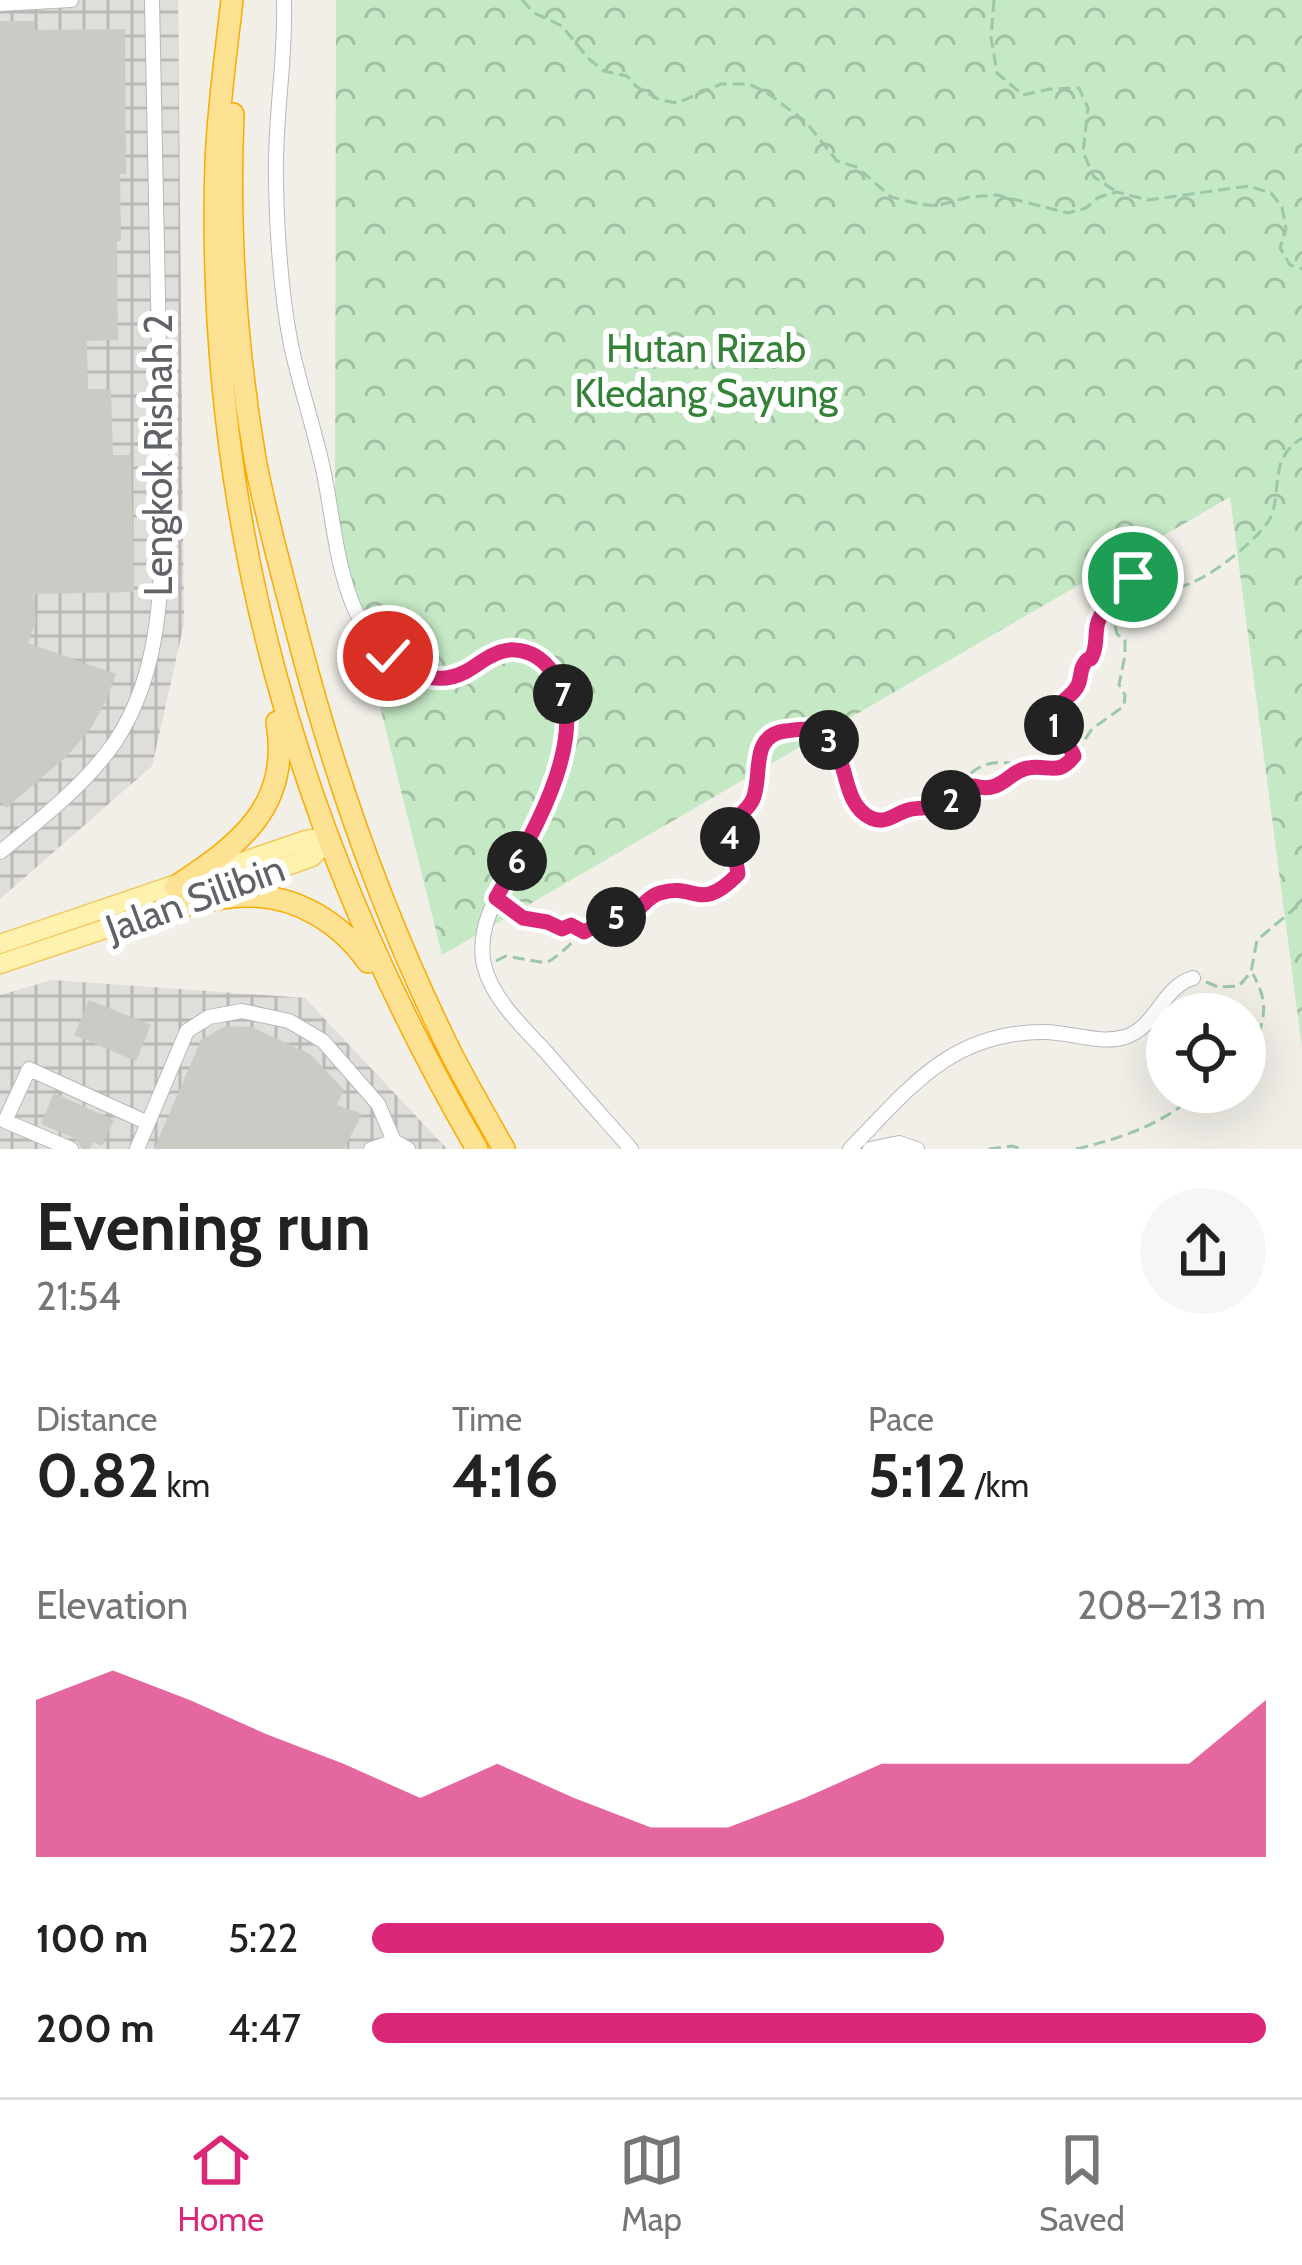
<!DOCTYPE html>
<html lang="en">
<head>
<meta charset="utf-8">
<style>
  :root { --surface:#fff; --page:#f6f6f6; --text:#222; --muted:#767676; --line:#e0e0e0; --accent:#db2777 }
  body { margin:0; font-family:Cabin,sans-serif; background:var(--page); color:var(--text); height:100vh; display:flex; flex-direction:column; font-size:45px; white-space:nowrap }
  * { box-sizing:border-box; margin:0 }
  p { font-size:39px; color:var(--muted) }
  .icon { flex:none; width:66px; height:66px; fill:none; stroke:currentColor; stroke-width:2; stroke-linecap:round; stroke-linejoin:round }
  .map { position:relative; height:1149px; overflow:hidden }
  .drawer { display:flex; flex-direction:column; background:var(--surface); flex:1 }
  .drawer>* { flex:none }
  .tools { position:absolute; left:1146px; top:993px; display:grid; gap:24px }
  .tools a { display:grid; place-items:center; width:120px; height:120px; border-radius:50%; background:var(--surface); box-shadow:0 12px 48px #0002; font-size:60px }
  .pin { position:absolute; display:grid; place-items:center; width:102px; height:102px; color:#fff; margin:-51px; border:6px solid #fff; border-radius:50%; box-shadow:0 3px 12px #0007 }
  .km { position:absolute; width:60px; height:60px; margin:-30px; border-radius:50%; background:#222; color:#fff; font-size:33px; line-height:60px; text-align:center }
  .round { display:grid; place-items:center; flex:none; width:126px; height:126px; border-radius:63px; background:var(--page) }
  .head { display:flex; align-items:center; justify-content:space-between; height:204px; padding:0 36px }
  h1 { font-size:66px; font-weight:700; line-height:90px }
  .stats { display:grid; grid-template-columns:repeat(3,1fr); gap:18px; height:204px; padding:12px 36px }
  .stats div { display:grid; align-content:center }
  .stats b { font-size:60px; font-weight:700 }
  .stats small { font-size:33px; font-weight:400 }
  .stats p { font-size:33px }
  .chart { height:336px; padding:24px 36px }
  .chart p { display:flex; justify-content:space-between }
  .chart svg { width:100%; height:216px; margin-top:12px; fill:var(--accent); opacity:.7 }
  ul { padding:0 36px; list-style:none; font-size:39px }
  li { display:grid; grid-template-columns:192px 144px 1fr; align-items:center; height:90px }
  li i { height:30px; border-radius:15px; background:var(--accent) }
  .dock { display:flex; justify-content:space-around; align-items:center; height:168px; border-top:3px solid var(--line); background:var(--surface); font-size:33px; color:var(--muted) }
  .dock a { display:grid; justify-items:center; gap:6px }
  .dock .current { color:var(--accent) }
  .map>svg:first-child { display:block }
</style>
</head>
<body>
<div class="map">
<svg width="1302" height="1149" viewBox="0 0 1302 1149">
  <defs>
    <pattern id="industrial-grid" width="8" height="8" patternUnits="userSpaceOnUse" patternTransform="scale(3)"><rect width="8" height="8" fill="#e0deda"/><path d="M0 4h8M4 0v8" fill="none" stroke="#b9b8b5"/></pattern>
    <pattern id="forest-crowns" width="20" height="18" patternUnits="userSpaceOnUse" patternTransform="scale(3)"><rect width="20" height="18" fill="#c5e8c5"/><path d="M2 6a3 3 0 1 1 6 0M12 15a3 3 0 1 1 6 0" fill="none" stroke="#a3c0a4"/></pattern>
  </defs>
  <rect width="100%" height="100%" fill="#f1efe8"/>
  <path fill="url(#industrial-grid)" d="M0 0H178L184 624 152 766 0 899Z
    M52 980 305 998 447 1149H0V995Z"/>
  <path fill="url(#forest-crowns)" d="M336 0H1302V1048L1230 497 442 955 335 526Z"/>
  <path fill="#cccac5" d="M0 21H35V30L125 29 126 174H120L121 241H117L118 340 87 341 88 389H111L113 455H131L134 592 33 594 36 621 28 643 116 674 106 701 90 730 66 757 6 808 0 801Z
    M89 1000 151 1025 136 1061 74 1035Z
    M225 1026 252 1027 310 1054 344 1090 337 1105 362 1114 344 1149H154L201 1040Z
    M54 1093 114 1120 102 1146 93 1142 90 1149H82L76 1139 41 1124Z"/>
  <g fill="none" stroke-linecap="round" stroke-linejoin="round">
    <defs>
      <path id="minor" d="M284 0C286 61 274 121 276 182 277 234 281 294 291 345 300 387 314 427 323 469 337 532 337 618 394 660 409 671 425 681 444 678 481 674 494 636 536 656 547 662 554 672 559 683 582 734 545 810 520 855 502 888 475 925 484 965 492 999 524 1028 547 1053 574 1085 603 1117 631 1149
        M0 4 71 0
        M0 852C40 820 86 784 115 742 163 670 162 580 162 497L152 0
        M71 1149 5 1121 29 1069 148 1123
        M137 1149 187 1031 209 1017 242 1011 289 1021 323 1041 378 1104 394 1141 408 1149
        M371 1149 394 1141
        M850 1149C909 1089 949 1033 1042 1032 1068 1031 1099 1045 1125 1037 1156 1028 1163 986 1193 978
        M870 1149 899 1143 917 1149"/>
      <path id="major" d="M208 894 312 857 328 841
        M0 944 306 840 320 838 328 841
        M0 964 171 907"/>
      <path id="highway" d="M232 0C226 54 218 108 216 163 205 519 299 843 477 1149
        M233 114C228 228 236 347 255 459 266 518 283 577 298 636 335 779 385 920 451 1053 468 1086 486 1117 504 1149
        M175 887C239 845 291 807 277 722
        M162 911C190 905 219 896 247 896 296 895 341 923 368 962"/>
    </defs>
    <use href="#minor" stroke="#b5b8bc" stroke-width="16"/>
    <use href="#major" stroke="#f2c960" stroke-width="21"/>
    <use href="#highway" stroke="#f9ab00" stroke-width="24"/>
    <path stroke="#9cc7a9" stroke-width="3" stroke-dasharray="12 6" stroke-linecap="butt" d="M522 0 534 13 562 26 589 59 604 71 627 76 637 87 660 100 677 103 721 84H749L766 92 806 122 837 161 857 167 891 197 919 204 936 206 969 197 997 195 1068 213 1086 208 1099 197 1117 192 1148 200 1249 186 1271 193 1282 207 1286 229 1280 248 1290 265 1302 269
      M994 0 991 37 997 73 1023 95 1050 89 1079 88 1088 108 1083 152 1094 177 1117 192
      M1075 754 1092 729 1124 706 1125 695 1119 685 1125 655V640L1117 634 1115 626 1123 616 1120 605 1115 600
      M975 786C994 792 1010 779 1025 767
      M507 906C527 921 541 918 562 929L571 925 584 933
      M496 961 506 956 546 963C566 952 573 938 591 928 605 921 624 919 636 911 645 905 648 896 659 893 696 882 699 914 738 874 737 861 728 841 731 829 734 817 748 811 753 800 763 775 749 736 785 731 794 729 804 728 812 730 854 741 835 801 871 818 885 824 892 816 905 811 930 802 952 809 973 786L968 776C1005 739 1049 793 1074 756L1071 746 1061 739 1056 731 1053 719 1056 708 1073 693 1079 683 1084 664 1093 656 1099 620 1118 586 1144 570C1155 574 1164 588 1176 587 1200 587 1265 536 1272 514 1282 483 1269 460 1302 438
      M1206 982 1218 987 1239 986 1251 972 1257 940 1294 909 1302 899
      M1245 1043 1257 1040C1266 1012 1267 1000 1253 974
      M989 1149 1012 1146 1022 1149
      M1076 1149C1123 1138 1163 1124 1199 1092"/>
    <use href="#minor" stroke="#fff" stroke-width="14"/>
    <use href="#major" stroke="#fff2af" stroke-width="18"/>
    <use href="#highway" stroke="#fde293" stroke-width="21"/>
  </g>
  <g fill="none" stroke-linecap="round" stroke-linejoin="round">
    <defs>
      <path id="route" d="M388 656C412 673 436 687 465 672 473 668 480 662 489 657 497 653 505 649 515 650 532 651 544 660 553 673 596 734 527 843 496 898L523 918 547 922 562 929 571 925 584 932C595 926 607 920 619 916 625 914 632 914 637 910 645 904 649 896 660 893 696 882 699 914 738 874 737 862 729 838 731 829 734 817 748 811 753 799 763 775 749 736 785 731 794 730 804 728 812 730 854 740 835 801 871 818 885 824 892 816 905 811 915 807 923 809 933 807 947 804 964 796 974 786 1003 794 1008 771 1028 768 1049 764 1058 777 1074 756 1069 741 1049 733 1054 714 1057 702 1073 697 1078 685 1081 679 1080 672 1083 666 1091 651 1089 667 1094 651 1097 641 1095 631 1098 622 1104 607 1119 582 1133 577"/>
    </defs>
    <use href="#route" stroke="#fff" stroke-width="24"/>
    <use href="#route" stroke="#db2777" stroke-width="15"/>
  </g>
  <g text-anchor="middle" dominant-baseline="central" stroke-width="12" stroke-linejoin="round" paint-order="stroke">
    <g font-size="39" fill="#348238" stroke="#fff">
      <text x="706" y="348">Hutan Rizab<tspan x="706" dy="45">Kledang Sayung</tspan></text>
    </g>
    <g font-size="39" fill="#5f6368" stroke="#fff">
      <text transform="translate(158 455) rotate(-90)">Lengkok Rishah 2</text>
      <text transform="translate(195 898) rotate(-20)">Jalan Silibin</text>
    </g>
  </g>
</svg>
<div class="tools">
<a><svg class="icon" aria-label="locate" viewBox="0 0 24 24"><circle cx="12" cy="12" r="6"/><path d="M12 2v4M12 18v4M2 12h4M18 12h4"/></svg></a>
</div>
<div class="pin" style="left:1133px;top:577px;background:#1e9e55"><svg class="icon" aria-label="arrive" viewBox="0 0 24 24"><path d="M6 21V4h12l-3 4 3 4H6"/></svg></div>
<div class="pin" style="left:388px;top:656px;background:#d93025"><svg class="icon" aria-label="check" viewBox="0 0 24 24"><path d="M5 12l5 5 9-10"/></svg></div>
<b class="km" style="left:1054px;top:725px">1</b>
<b class="km" style="left:951px;top:800px">2</b>
<b class="km" style="left:829px;top:740px">3</b>
<b class="km" style="left:730px;top:837px">4</b>
<b class="km" style="left:616px;top:917px">5</b>
<b class="km" style="left:517px;top:861px">6</b>
<b class="km" style="left:563px;top:694px">7</b>
</div>
<section class="drawer">
<div class="head"><div><h1>Evening run</h1><p>21:54</p></div><a class="round"><svg class="icon" aria-label="share" viewBox="0 0 24 24"><path d="M12 15V3M7 8l5-5 5 5M5 13v7h14v-7"/></svg></a></div>
<div class="stats">
<div><p>Distance</p><b>0.82<small> km</small></b></div>
<div><p>Time</p><b>4:16</b></div>
<div><p>Pace</p><b>5:12<small> /km</small></b></div>
</div>
<div class="chart"><p><span>Elevation</span>208–213 m</p>
<svg viewBox="0 0 160 44" preserveAspectRatio="none"><path d="M0 44V12L10 6L20 12L30 19L40 25L50 32L60 25L70 32L80 38L90 38L100 32L110 25L120 25L130 25L140 25L150 25L160 12V44z"/></svg>
</div>
<ul>
<li><b>100 m</b>5:22<i style="width:64%"></i></li>
<li><b>200 m</b>4:47<i style="width:100%"></i></li>
</ul>
</section>
<nav class="dock">
<a class="current"><svg class="icon" aria-label="home" viewBox="0 0 24 24"><path d="M3 11l9-7 9 7M6 9v11h12V9"/></svg>Home</a>
<a><svg class="icon" aria-label="map" viewBox="0 0 24 24"><path d="M3 6l6-2 6 2 6-2v14l-6 2-6-2-6 2zM9 4v14M15 6v14"/></svg>Map</a>
<a><svg class="icon" aria-label="saved" viewBox="0 0 24 24"><path d="M7 4h10v16l-5-4-5 4z"/></svg>Saved</a>
</nav>
</body>
</html>
